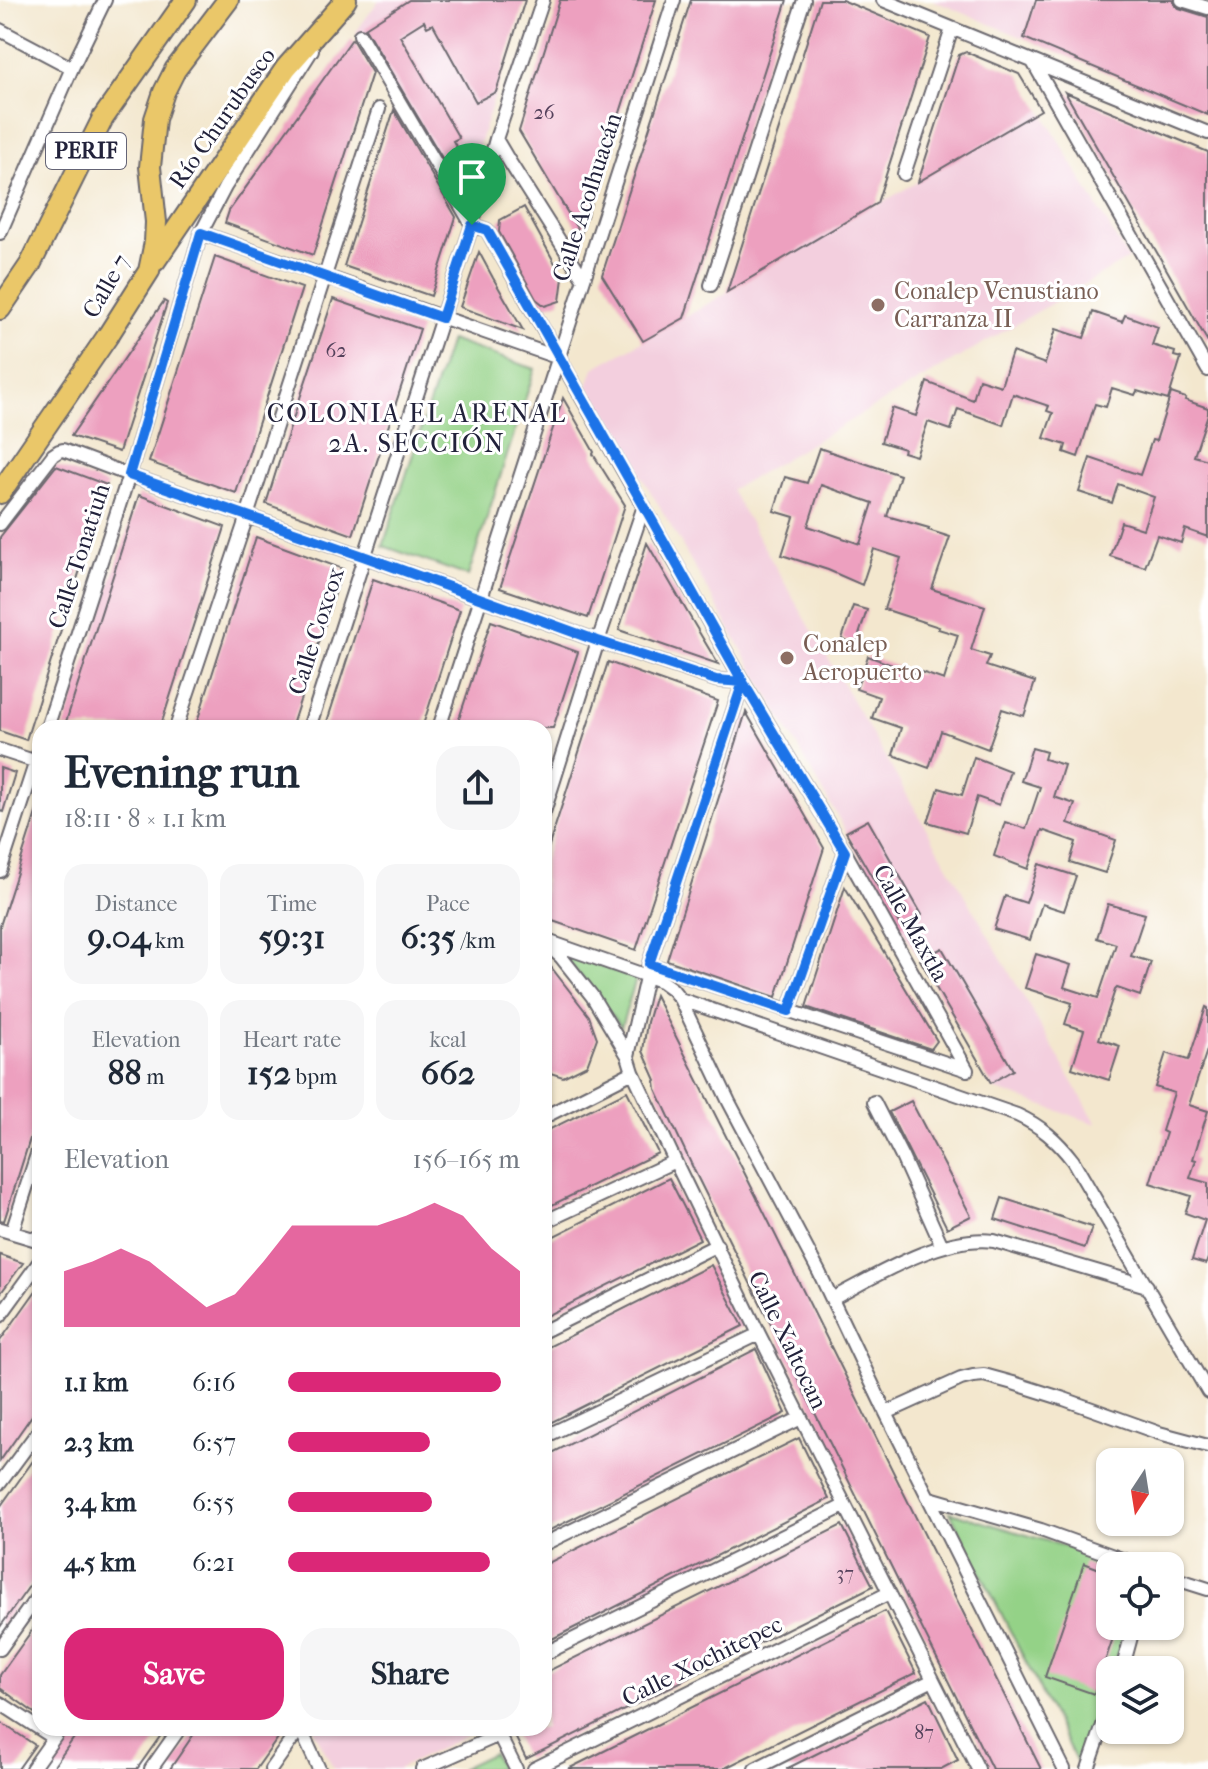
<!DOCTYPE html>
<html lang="en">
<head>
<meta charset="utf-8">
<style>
  :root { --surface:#fff; --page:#f6f6f7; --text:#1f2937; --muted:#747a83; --accent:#db2777 }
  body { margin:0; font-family:"IM FELL French Canon",serif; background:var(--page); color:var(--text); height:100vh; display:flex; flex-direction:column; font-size:30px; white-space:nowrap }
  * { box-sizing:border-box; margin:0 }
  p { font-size:26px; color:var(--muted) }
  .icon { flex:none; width:44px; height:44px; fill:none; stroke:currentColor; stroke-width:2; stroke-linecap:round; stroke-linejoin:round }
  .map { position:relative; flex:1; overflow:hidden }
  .side { position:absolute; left:32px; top:720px; width:520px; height:1016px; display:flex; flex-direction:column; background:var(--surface); border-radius:24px; box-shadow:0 2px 6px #0004 }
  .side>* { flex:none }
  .needle { width:52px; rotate:192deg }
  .tools { position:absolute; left:1096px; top:1448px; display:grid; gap:16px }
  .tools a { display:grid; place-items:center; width:88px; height:88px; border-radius:16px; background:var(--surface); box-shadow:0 2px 6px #0004; font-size:40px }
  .pin { position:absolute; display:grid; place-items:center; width:68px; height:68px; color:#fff; margin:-82px -34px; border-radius:50% 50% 50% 0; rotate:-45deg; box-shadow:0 0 8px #0007 }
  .pin .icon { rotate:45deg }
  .round { display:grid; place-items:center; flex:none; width:84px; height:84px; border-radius:24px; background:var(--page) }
  .summary { display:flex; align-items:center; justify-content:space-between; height:136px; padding:0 32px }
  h1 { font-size:44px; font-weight:700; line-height:60px }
  .figures { display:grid; grid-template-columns:repeat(3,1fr); gap:12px; height:136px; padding:8px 32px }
  .figures div { display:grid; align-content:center; border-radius:20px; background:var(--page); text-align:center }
  .figures b { font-size:34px; font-weight:700 }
  .figures small { font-size:22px; font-weight:400 }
  .figures p { font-size:22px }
  .chart { height:224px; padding:16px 32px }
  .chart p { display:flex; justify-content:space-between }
  .chart svg { width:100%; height:144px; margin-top:8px; fill:var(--accent); opacity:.7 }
  .cta { display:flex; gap:16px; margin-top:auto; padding:16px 32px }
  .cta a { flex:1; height:92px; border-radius:24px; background:var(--accent); color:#fff; font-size:32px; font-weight:700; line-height:92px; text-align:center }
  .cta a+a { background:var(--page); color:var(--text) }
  ul { padding:0 32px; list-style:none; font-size:26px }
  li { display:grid; grid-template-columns:128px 96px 1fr; align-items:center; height:60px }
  li i { height:20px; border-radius:10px; background:var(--accent) }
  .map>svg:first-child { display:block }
</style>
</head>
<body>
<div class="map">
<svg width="1208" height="1769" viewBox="0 0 1208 1769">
  <rect width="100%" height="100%" fill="#fff"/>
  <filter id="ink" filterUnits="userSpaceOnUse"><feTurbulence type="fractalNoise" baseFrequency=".0125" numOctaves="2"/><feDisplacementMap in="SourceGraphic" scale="16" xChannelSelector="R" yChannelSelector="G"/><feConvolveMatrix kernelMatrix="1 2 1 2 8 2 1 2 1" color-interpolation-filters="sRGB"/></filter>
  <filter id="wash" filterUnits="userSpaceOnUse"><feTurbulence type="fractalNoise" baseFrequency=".006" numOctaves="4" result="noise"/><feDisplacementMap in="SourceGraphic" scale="32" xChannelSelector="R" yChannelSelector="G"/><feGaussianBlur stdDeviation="1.8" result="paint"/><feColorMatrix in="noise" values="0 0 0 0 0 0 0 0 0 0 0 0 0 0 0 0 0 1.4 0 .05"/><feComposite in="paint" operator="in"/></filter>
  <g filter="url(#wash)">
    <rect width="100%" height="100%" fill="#f3e7ce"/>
    <path fill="#f3cfde" d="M379 0H412L450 13 496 92 458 210 356 32Z
      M932 0H1036L1024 38Z
      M1041 110 1128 259 731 490 1097 1124 994 1089 668 521 588 386 594 368 684 318 874 205 876 206Z
      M313 1728H471L473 1732 398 1769H334Z"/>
    <path fill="#94d287" stroke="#5b7a61" stroke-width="2" d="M450 340 535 369 468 576 383 546Z
      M560 951 636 979 621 1027Z
      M950 1512 1131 1566H1110V1626H1126L1112 1670H1110V1675L1079 1767Z
      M493 1753 501 1769H460Z"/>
    <g id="blocks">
      <path fill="#eda0bf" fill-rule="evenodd" d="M409 0H525L496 92 476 102 433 24 427 27 424 21 400 36 459 138 453 141 467 166 458 172 463 180 457 183 365 28Z
        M560 0H656L581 235 519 131Z
        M691 0H787L684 318 643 341 602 275Z
        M820 0H842L930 37 877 203 727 292Z
        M1036 0H1173L1175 5 1179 8 1208 17V115L1024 38Z
        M352 39 372 73 313 255 225 223 229 211Z
        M966 52 1019 74 1041 110 918 182 959 55Z
        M1065 92 1208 152V342L1119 186Z
        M394 110 456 217 431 296 344 266Z
        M524 207 563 278 560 301 545 306 536 299 499 232 500 220Z
        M479 252 493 278 523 330 460 307Z
        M215 257 302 288 236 493 149 462Z
        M333 299 420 329 353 535 266 504 283 449Z
        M164 301 167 303 119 452 71 436Z
        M1093 312 1122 322 1125 315 1158 327 1152 345 1175 352 1174 356 1181 358 1168 400 1137 391 1135 395 1112 388 1106 407 1095 404 1078 457 1064 452 1066 445 1044 438 1053 413 1047 411 1049 406 1013 394 1003 425 958 409 951 430 928 422 916 456 903 452 904 449 881 442 892 408 916 416 927 382 973 400 979 379 1001 386 1012 352 1045 364 1056 329 1084 338Z
        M1171 393 1186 398 1185 400 1208 408V414L1194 456 1208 460V537L1185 529 1181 543 1157 535 1145 567 1110 556 1121 522 1143 529 1154 497 1118 484 1112 503 1079 492 1090 458 1140 475 1152 440 1156 441Z
        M563 398 594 452 593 454 625 505 588 618 500 588Z
        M819 448 900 475 887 516 929 528 928 530 950 537 932 589 985 606 971 650 990 656 986 666 1035 682 1024 716 1002 709 988 749 941 731 929 768 893 755 901 728 872 718 879 697 856 689 868 656 919 675 921 672 944 680 958 635 938 629 939 627 884 609 901 558 874 549 862 585 828 570 782 555 794 517 774 511 785 477 807 483ZM821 485 873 503 860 544 808 526Z
        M56 466 107 485 26 740 0 731V537Z
        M139 495 225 527 160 728H64Z
        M256 537 343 569 291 728H195Z
        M647 543 693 622 718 664 619 630Z
        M373 579 460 610 422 728H325Z
        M853 606 867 610 856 644 842 639Z
        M491 621 578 652 553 728H456Z
        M608 662 718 701 636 950 544 918V861Z
        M746 712 824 848 776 997 667 960Z
        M1032 748 1046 752 1044 759 1064 765 1054 797 1075 804 1068 823 1116 840 1105 873 1070 862 1076 842 1042 830 1028 869 994 856 1005 822 1026 829 1040 787 1021 781Z
        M974 757 1010 771 999 805 977 797 966 833 928 822 939 788 962 795Z
        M0 768 15 773 3 812 0 811Z
        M37 810H40V1107L4 1221 0 1220V926Z
        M868 820 922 915 901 927 846 832Z
        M1039 864 1076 876 1064 911 1042 904 1030 940 994 929 1005 896 1026 903Z
        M845 887 937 1041 931 1049 806 1007Z
        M1108 904 1145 914 1131 956 1151 962 1140 996 1117 988 1115 990 1099 1039 1120 1046 1109 1080 1072 1068 1084 1030 1065 1024 1072 1003 1025 988 1036 954 1071 965 1064 987 1098 998 1116 944 1097 938Z
        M942 948 1013 1070 991 1083 920 960Z
        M544 958 589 1016 597 1038 587 1065 563 1077 544 1071Z
        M655 995 755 1194 1041 1769H992L695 1172 656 1089 655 1081 656 1080 643 1051 647 1022Z
        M1206 1007 1208 1008V1047L1189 1105 1208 1111 1193 1159 1196 1160 1190 1178 1208 1183V1258L1206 1264 1192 1260 1205 1220 1185 1213 1191 1196 1150 1183 1166 1133 1162 1131 1174 1093 1155 1087 1166 1053 1188 1060 1189 1059Z
        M627 1091 658 1153 544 1209V1132Z
        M911 1101 971 1216 947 1228 889 1112Z
        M669 1178 700 1239 544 1317V1241Z
        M1002 1198 1092 1227 1085 1248 995 1219Z
        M0 1255 23 1263 0 1294Z
        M711 1265 743 1326 544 1426V1349Z
        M40 1285V1404L0 1461V1341Z
        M756 1349 786 1413 544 1533V1457Z
        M799 1438 829 1499 544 1643V1565Z
        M40 1451V1571L0 1627V1507Z
        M842 1525 873 1586 526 1759 511 1728H544V1673Z
        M1084 1563 1110 1573V1626H1117L1094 1694 1045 1677Z
        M885 1611 916 1673 723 1769H568Z
        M40 1619V1717L0 1688V1675Z
        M928 1698 958 1760 941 1769H786Z
        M0 1722 35 1745 18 1769H0Z
        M81 1728H166L137 1769H52Z
        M198 1728H285L256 1769H170Z"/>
    </g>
  </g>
  <g filter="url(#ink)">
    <use href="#blocks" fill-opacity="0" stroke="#6b676e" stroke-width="2"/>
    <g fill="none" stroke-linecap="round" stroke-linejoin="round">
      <defs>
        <path id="street" d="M883 0 1208 133
          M1182 0 1208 8
          M0 30 72 68
          M360 35 472 225 487 230 743 682 845 852 967 1070
          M1033 62 1208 370
          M496 139 509 161 583 278
          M904 174 952 29
          M0 233 72 68 105 0
          M201 233 559 358
          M711 285 804 0
          M0 524 53 455 59 451 63 450 129 475 363 556 598 641 716 680 743 682 649 964 628 1056
          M47 728 129 475 201 233 225 187 312 50
          M176 728 247 516 379 109
          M309 728 472 225 496 139 543 0
          M439 728 674 0
          M0 750 40 763
          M544 812 598 641 644 506
          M0 871 40 749
          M547 941 661 981 672 989 680 999 1017 1115C1041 1126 1057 1140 1073 1161L1208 1392
          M544 942 561 957 592 996 628 1056 633 1072 675 1161 759 1334 978 1769
          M649 964 967 1070
          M680 999 729 1102 819 1272 886 1413 1064 1769
          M789 1011 845 852
          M874 1102 902 1157 942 1246
          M544 1117 633 1072
          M544 1222 675 1161
          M0 1229 40 1241
          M12 1232 40 1145
          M832 1299C877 1275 943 1234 994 1241L1147 1286
          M0 1316 40 1261
          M544 1331 717 1245
          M886 1413 961 1379 973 1376 984 1375 1013 1383 1064 1399 1159 1433 1208 1446
          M544 1437 759 1334
          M0 1483 40 1429
          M930 1498 1041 1530 1141 1566
          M544 1544 801 1418
          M1170 1577 1208 1589
          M0 1649 40 1593
          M544 1654 844 1506
          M1122 1670 1134 1626
          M0 1703 54 1738
          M300 1728 319 1769
          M496 1729 516 1769
          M32 1769 61 1728
          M151 1769 180 1728
          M271 1769 300 1728
          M422 1769 499 1735
          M534 1769 889 1593
          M755 1769 933 1680
          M1088 1769 1110 1705"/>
        <path id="primary" d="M155 261 286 68 346 0
          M0 309 30 265 103 118 186 0
          M0 493 109 334 149 271 155 242 156 222 150 167 155 119 164 92 175 70 228 0"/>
      </defs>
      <use href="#street" stroke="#6b676e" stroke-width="16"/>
      <use href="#primary" stroke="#6b676e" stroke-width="24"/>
      <use href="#street" stroke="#fff" stroke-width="12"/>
      <use href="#primary" stroke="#eac769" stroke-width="20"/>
    </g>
  </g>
  <g fill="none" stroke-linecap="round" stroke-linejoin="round" filter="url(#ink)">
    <defs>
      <path id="route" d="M472 225 442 318 201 233 129 475 363 556 598 641 716 680 743 682 649 964 789 1011 845 852 743 682 644 506 487 230 472 225"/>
    </defs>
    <use href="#route" stroke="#fff" stroke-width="16"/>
    <use href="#route" stroke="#1a73e8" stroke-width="10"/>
  </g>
  <g fill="#8d6e63" stroke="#fff" stroke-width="3">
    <circle cx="878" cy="305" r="8"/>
    <circle cx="787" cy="658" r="8"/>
  </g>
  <g text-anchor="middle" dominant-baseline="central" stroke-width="6" stroke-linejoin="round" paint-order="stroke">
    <g font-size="20" fill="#55425c">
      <text x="544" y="112">26</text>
      <text x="336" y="350">62</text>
      <text x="845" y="1573">37</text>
      <text x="924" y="1732">87</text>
    </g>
    <rect fill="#fff" stroke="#646476" stroke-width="2" x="46" y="133" width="80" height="36" rx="6"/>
    <g font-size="22" font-weight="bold" fill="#22223b">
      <text x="86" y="151">PERIF</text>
    </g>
    <g font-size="24" fill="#22223b" stroke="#fff">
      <text transform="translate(222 118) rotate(-55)">Río Churubusco</text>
      <text transform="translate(587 197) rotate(-72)">Calle Acolhuacán</text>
      <text transform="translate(106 286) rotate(-60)">Calle 7</text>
      <text transform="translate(79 556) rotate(-72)">Calle Tonatiuh</text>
      <text transform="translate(316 631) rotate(-72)">Calle Coxcox</text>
      <text transform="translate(911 923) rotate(61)">Calle Maxtla</text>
      <text transform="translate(788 1340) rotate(64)">Calle Xaltocan</text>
      <text transform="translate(702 1661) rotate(-26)">Calle Xochitepec</text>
    </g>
    <g font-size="24" fill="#785e54" stroke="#fff" text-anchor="start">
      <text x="894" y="291">Conalep Venustiano<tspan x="894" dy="28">Carranza II</tspan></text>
      <text x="803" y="644">Conalep<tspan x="803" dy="28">Aeropuerto</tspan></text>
    </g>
    <g font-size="26" letter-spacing="2" fill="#22223b" stroke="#fff">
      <text x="417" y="413">COLONIA EL ARENAL<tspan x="417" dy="30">2A. SECCIÓN</tspan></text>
    </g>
  </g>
</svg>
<div class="tools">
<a><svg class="needle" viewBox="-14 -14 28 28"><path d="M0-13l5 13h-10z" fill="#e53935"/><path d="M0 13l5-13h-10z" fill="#747a83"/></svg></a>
<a><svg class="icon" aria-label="locate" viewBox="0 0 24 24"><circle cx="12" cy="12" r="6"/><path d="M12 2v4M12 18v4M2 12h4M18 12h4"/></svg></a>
<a><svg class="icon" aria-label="layers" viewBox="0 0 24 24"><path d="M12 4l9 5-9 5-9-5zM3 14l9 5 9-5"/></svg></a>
</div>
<div class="pin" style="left:472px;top:225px;background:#1e9e55"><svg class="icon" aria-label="arrive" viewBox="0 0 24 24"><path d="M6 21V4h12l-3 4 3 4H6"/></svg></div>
<section class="side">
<div class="summary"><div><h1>Evening run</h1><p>18:11 · 8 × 1.1 km</p></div><a class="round"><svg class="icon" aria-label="share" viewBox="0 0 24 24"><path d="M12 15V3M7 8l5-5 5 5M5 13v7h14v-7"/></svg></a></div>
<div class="figures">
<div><p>Distance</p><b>9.04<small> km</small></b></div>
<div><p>Time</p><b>59:31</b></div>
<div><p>Pace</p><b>6:35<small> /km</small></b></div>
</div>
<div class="figures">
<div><p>Elevation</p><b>88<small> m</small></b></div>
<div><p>Heart rate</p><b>152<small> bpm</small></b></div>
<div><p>kcal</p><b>662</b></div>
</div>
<div class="chart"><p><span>Elevation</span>156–165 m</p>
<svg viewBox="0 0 160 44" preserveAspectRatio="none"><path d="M0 44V27L10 24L20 20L30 24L40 31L50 38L60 34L70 24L80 13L90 13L100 13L110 13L120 10L130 6L140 10L150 20L160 27V44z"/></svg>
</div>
<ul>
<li><b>1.1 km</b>6:16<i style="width:92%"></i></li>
<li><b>2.3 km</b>6:57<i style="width:61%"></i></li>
<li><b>3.4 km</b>6:55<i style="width:62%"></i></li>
<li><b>4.5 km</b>6:21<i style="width:87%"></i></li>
</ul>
<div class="cta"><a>Save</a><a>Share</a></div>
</section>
</div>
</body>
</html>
